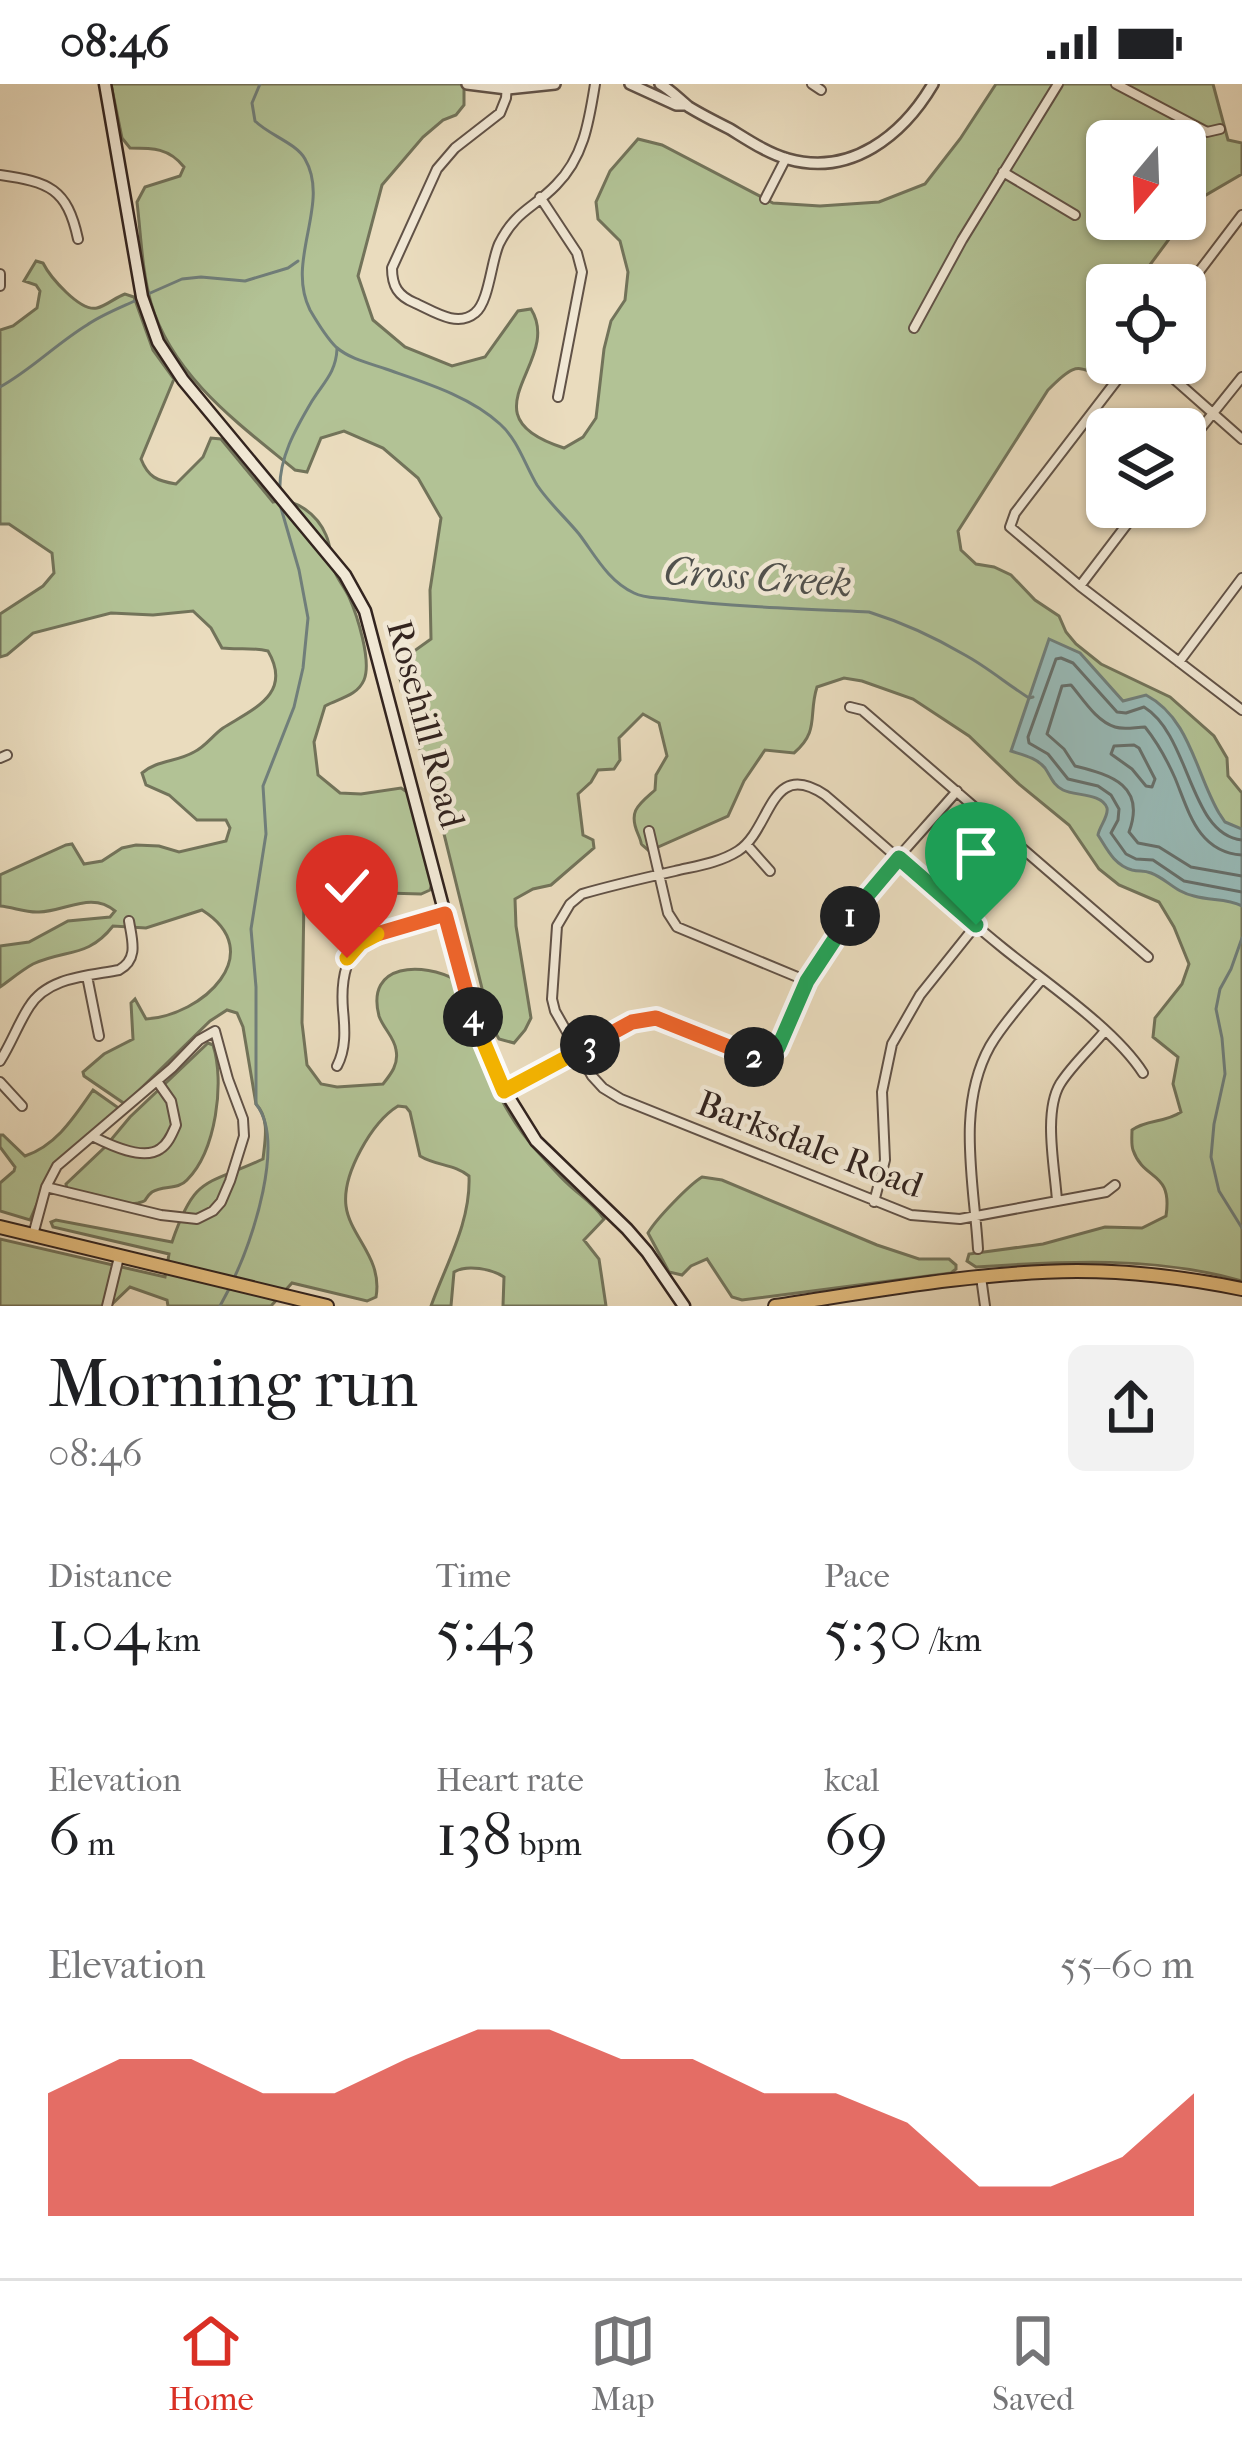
<!DOCTYPE html>
<html lang="en">
<head>
<meta charset="utf-8">
<style>
  :root { --surface:#fff; --page:#f2f2f2; --text:#202124; --muted:#757577; --line:#e0e0e0; --accent:#d93025 }
  body { margin:0; font-family:"IM FELL French Canon",serif; background:var(--page); color:var(--text); height:100vh; display:flex; flex-direction:column; font-size:45px; white-space:nowrap }
  * { box-sizing:border-box; margin:0 }
  p { font-size:39px; color:var(--muted) }
  .icon { flex:none; width:66px; height:66px; fill:none; stroke:currentColor; stroke-width:2; stroke-linecap:round; stroke-linejoin:round }
  .map { position:relative; height:1222px; overflow:hidden }
  .details { display:flex; flex-direction:column; background:var(--surface); flex:1 }
  .details>* { flex:none }
  .needle { width:78px; rotate:199deg }
  .buttons { position:absolute; left:1086px; top:36px; display:grid; gap:24px }
  .buttons a { display:grid; place-items:center; width:120px; height:120px; border-radius:18px; background:var(--surface); box-shadow:0 3px 9px #0004; font-size:60px }
  .pin { position:absolute; display:grid; place-items:center; width:102px; height:102px; color:#fff; margin:-123px -51px; border-radius:50% 50% 50% 0; rotate:-45deg; box-shadow:0 0 12px #0007 }
  .pin .icon { rotate:45deg }
  .km { position:absolute; width:60px; height:60px; margin:-30px; border-radius:50%; background:#222; color:#fff; font-size:33px; line-height:60px; text-align:center }
  .round { display:grid; place-items:center; flex:none; width:126px; height:126px; border-radius:18px; background:var(--page) }
  .head { display:flex; align-items:center; justify-content:space-between; height:204px; padding:0 48px }
  h1 { font-size:66px; font-weight:600; line-height:90px }
  .figures { display:grid; grid-template-columns:repeat(3,1fr); gap:18px; height:204px; padding:12px 48px }
  .figures div { display:grid; align-content:center }
  .figures b { font-size:60px; font-weight:600 }
  .figures small { font-size:33px; font-weight:400 }
  .figures p { font-size:33px }
  .chart { height:336px; padding:24px 48px }
  .chart p { display:flex; justify-content:space-between }
  .chart svg { width:100%; height:216px; margin-top:12px; fill:var(--accent); opacity:.7 }
  .status { display:flex; justify-content:space-between; align-items:center; height:84px; padding:0 60px; background:var(--surface); direction:ltr }
  .status svg { height:33px; fill:currentColor }
  .tab-bar { display:flex; justify-content:space-around; align-items:center; height:168px; border-top:3px solid var(--line); background:var(--surface); font-size:33px; color:var(--muted) }
  .tab-bar a { display:grid; justify-items:center; gap:6px }
  .tab-bar .selected { color:var(--accent) }
  .map>svg:first-child { display:block }
</style>
</head>
<body>
<div class="status"><b>08:46</b><svg viewBox="0 0 49 12"><path d="M0 12V9h3v3zM5 12V6h3v6zM10 12V3h3v9zM15 12V0h3v12zM26 1h20v11H26zM47 4h2v5h-2z"/></svg></div>
<div class="map">
<svg width="1242" height="1222" viewBox="0 0 1242 1222">
  <rect width="100%" height="100%" fill="#eadcbe"/>
  <filter id="stains"><feTurbulence type="fractalNoise" baseFrequency=".00167" numOctaves="4"/><feColorMatrix values="0 0 0 0 .2 0 0 0 0 .09 0 0 0 0 .02 0 0 0 .5 -.17"/></filter>
  <radialGradient id="worn" r=".72"><stop offset=".6" stop-color="#630" stop-opacity="0"/><stop offset="1" stop-color="#630" stop-opacity=".3"/></radialGradient>
  <path fill="#b2c295" stroke="#72735a" stroke-width="3" d="M111 0H464V21L456 31 443 36 423 53 382 101 358 192 373 236 405 263 452 282 485 273 518 227 531 225C564 278 460 331 564 364L583 353 596 334 604 265 611 237 625 216 628 188 620 157 598 135 596 118 610 87 638 55 662 61 773 119 820 122 879 118 925 100 960 55 996 0H1213L1228 56 1242 59V90L1201 114 1185 134V57H1107V135H1184L1135 201H1107V279H1123L1114 291C1076 290 1083 270 1048 306L958 447 961 466 976 480 994 483 1011 491 1035 516 1059 532 1066 548 1076 560 1101 580 1170 613 1214 652 1227 674 1228 692 1242 709V1197C1156 1172 1064 1177 976 1183L967 1177 969 1170 1043 1160 1105 1143 1142 1144 1166 1132C1173 1086 1144 1098 1133 1066 1131 1060 1132 1053 1132 1046 1147 1035 1165 1039 1181 1028L1173 1000 1178 973 1153 953 1155 934 1182 900 1189 880 1174 843 1159 818 1119 801 1099 785 1069 741 1020 701 969 652 913 615 862 597 844 594 817 603C808 631 820 647 794 669L765 666 744 697 728 732 649 767C636 755 645 766 638 750 628 727 638 721 655 706L656 691 667 672 659 639 643 630 619 654 620 676 614 685 598 686 591 698 578 710 583 751 593 756 594 764 551 801 533 805 515 815 516 842 531 934 525 946 514 959 499 955 491 941 443 746 398 588 410 570 431 555 430 506 441 434 418 394 383 364 344 347 321 354 307 388 295 386C239 340 172 292 151 219 142 187 141 152 137 118L145 103 180 92 184 83C169 64 153 64 130 64L122 54Z
    M36 177 43 179C50 193 80 228 97 224 106 222 116 213 125 210L134 213 153 266 174 295 141 375C148 393 157 397 176 400L203 373 211 354 221 355 273 418C295 413 317 430 326 451 331 462 331 476 335 488 338 496 345 504 349 513 357 531 372 577 364 596 357 612 340 614 325 622L314 658 318 691 340 709 361 710 401 704 410 710 433 797 430 806 421 810 316 807 304 813 302 939 307 981 321 1000 337 1003 383 1000C391 990 399 980 396 966 395 954 383 944 379 932 365 878 424 878 456 896 476 957 493 1018 537 1067 548 1079 558 1091 570 1102 582 1113 594 1120 604 1135L584 1156 599 1175 606 1222H503L504 1193C492 1185 467 1180 454 1188L451 1222H431C446 1180 471 1138 469 1092 455 1080 436 1082 420 1072L410 1028 406 1023 398 1022C372 1038 342 1090 346 1122 350 1153 383 1174 376 1213L367 1217 292 1199 271 1222H168L167 1216 130 1203 110 1222H0V1155L165 1193 169 1170 53 1143 51 1138 56 1136 172 1158C195 1091 205 1102 263 1075 265 1056 270 1035 256 1020L243 943 237 929 227 926 210 937 125 1020 84 992 83 988 104 970 133 955 131 919 135 915 146 935C202 932 270 869 202 826L146 844 113 842C88 874 66 865 33 880 22 886 10 896 0 903V862L29 858 68 837 110 833 115 827C92 807 66 827 39 828 26 829 13 823 0 822V791L66 761 72 760 84 780 102 777 122 764 136 761 159 762 179 768 226 757 230 744 226 736H197L169 711 146 701 142 689C157 676 177 678 194 668 205 663 213 651 223 644 253 625 293 610 268 567 252 563 238 566 222 564L211 544 193 527 153 531 111 529 33 549 7 571 0 573V530L43 502 54 489 52 469 9 440H0V246L13 242 37 224 40 207 36 201 24 197Z
    M208 959 213 961C225 998 216 1067 187 1096 178 1106 163 1101 152 1108 142 1116 150 1116 138 1119 124 1122 105 1114 91 1110L80 1116 68 1113 66 1100 105 1063 130 1033Z
    M93 1006 120 1025 54 1081 30 1136 0 1127V1099L14 1087 15 1083 0 1063V1051H3L25 1072C57 1061 74 1033 93 1006Z
    M702 1093 722 1096 877 1161 919 1175H949L956 1181V1185L951 1189 742 1216 732 1213 707 1175 691 1182 682 1191 669 1188 648 1149C656 1135 689 1101 702 1093Z"/>
  <path fill="#98bab7" stroke="#707e7a" stroke-width="3" d="M1049 555 1080 569 1123 617 1146 611C1190 634 1196 690 1219 729L1225 738 1242 745V822C1227 814 1211 817 1194 812 1175 808 1167 795 1151 789 1143 786 1140 788 1132 786 1114 781 1107 765 1098 751 1099 743 1109 732 1107 724 1102 709 1075 712 1063 706 1053 701 1051 693 1045 684 1037 674 1023 671 1011 667Z"/>
  <g fill="none" stroke-linecap="round" stroke-linejoin="round">
    <path stroke="#666f6b" stroke-width="3" d="M1134 661 1139 664 1155 695 1152 703 1146 702 1132 685 1111 670 1114 662Z
      M1242 756C1189 751 1191 652 1144 623L1126 629 1117 628 1073 579 1061 574 1056 575 1028 653 1029 659 1048 670 1068 695 1098 702 1111 711 1119 725 1118 736 1111 749 1126 770 1136 775 1153 776 1184 797 1242 808
      M1242 771C1198 768 1189 728 1175 694 1167 676 1157 658 1145 643 1136 643 1124 646 1115 643 1096 637 1083 615 1071 601L1062 602 1047 650 1064 665 1075 682C1112 691 1146 702 1129 748L1138 759 1159 763 1191 783 1242 792"/>
    <path stroke="#707e7a" stroke-width="3" d="M260 0 252 19 255 37C269 51 296 59 305 75 331 120 285 176 310 226 317 238 326 253 336 263 350 275 368 279 386 285 423 298 470 312 500 340 518 356 525 381 537 401 549 419 565 433 579 450 595 471 608 497 634 509 645 515 658 513 669 515 736 523 802 525 869 528 901 538 936 554 965 571 987 583 1007 600 1029 614L1033 613
      M148 210 182 195 201 193 245 197 288 184 298 177
      M0 303C31 286 56 260 87 241 103 230 122 223 139 215
      M280 408C278 375 296 344 312 317 324 298 336 288 337 265
      M1242 854 1231 885 1220 905 1216 925 1222 954 1225 990 1214 1040 1211 1073 1219 1107 1242 1144
      M233 1196C252 1158 286 1057 256 1020V903L251 845 266 750 263 702 294 623 303 584 308 534 299 486 281 424
      M220 1222 229 1205"/>
    <defs>
      <path id="minor" d="M507 0 506 14 500 29 455 64 437 85 392 184C392 202 398 212 415 219 433 227 457 244 475 229 489 218 491 178 499 160 516 126 533 125 556 101 584 73 589 37 595 0
        M812 0 821 6
        M1116 0 1207 48 1220 45
        M1003 88 1075 131
        M0 91C49 98 67 104 78 155
        M540 113 577 169 582 188 558 313
        M765 115 786 74
        M0 190V202
        M1185 206 1242 131
        M914 244 962 156 1058 0
        M1130 279 1015 429 1010 443 1080 502 1242 626
        M1156 279 1242 355
        M1185 364 1242 293
        M1080 502 1140 423
        M1179 578 1242 494
        M850 623 862 626 1148 873
        M0 674 7 671
        M649 747 668 829 677 843 807 897
        M747 761 770 787
        M87 892 99 952
        M0 977C11 960 18 940 29 923 47 893 88 892 119 886 139 875 132 856 129 837
        M337 982C346 965 345 946 343 926 337 849 381 844 445 830
        M0 998 22 1022
        M505 1007 632 938C667 926 719 958 752 972 787 976 794 921 807 896 846 826 905 767 957 707
        M94 1053C110 1061 143 1077 160 1065 168 1060 172 1050 176 1041L171 1017 157 997
        M1115 1101 1106 1108 960 1135 911 1131 621 1015 603 1004 592 992 555 927 552 915 557 842 570 820 582 810C613 801 644 794 675 787 696 782 719 779 738 767 772 745 769 674 825 711 885 762 943 815 1003 864 1045 898 1115 945 1143 989
        M1057 1117C1055 1084 1043 1029 1060 1000 1072 981 1090 965 1104 948
        M874 1118 885 1076 882 1008 892 960 920 911 976 841
        M33 1151 46 1103 57 1082 172 984 199 956 215 947 228 995 243 1035 244 1052 230 1097 221 1118 213 1127 197 1135 161 1131 46 1103
        M978 1165C974 1098 956 1023 990 962 1004 938 1025 916 1042 895
        M981 1193 985 1222
        M107 1222 119 1173"/>
      <path id="tertiary" d="M467 0 507 5 555 0
        M630 0 676 21H686
        M660 0C671 6 679 15 689 23 702 31 716 38 730 45 748 56 767 69 788 75 851 93 903 51 933 0"/>
      <path id="secondary" d="M105 0 142 213 158 258 183 296 345 491 365 527 470 925 498 996 536 1057 627 1145 647 1168 684 1222"/>
      <path id="primary" d="M0 1143 327 1222
        M775 1222C875 1207 976 1188 1077 1187 1133 1187 1188 1194 1242 1205"/>
    </defs>
    <use href="#minor" stroke="#615247" stroke-width="12"/>
    <use href="#tertiary" stroke="#615247" stroke-width="14"/>
    <use href="#secondary" stroke="#33241f" stroke-width="15"/>
    <use href="#primary" stroke="#33241f" stroke-width="16"/>
    <use href="#minor" stroke="#f1e8d5" stroke-width="8"/>
    <use href="#tertiary" stroke="#f1e8d5" stroke-width="9"/>
    <use href="#secondary" stroke="#f1e8d5" stroke-width="10"/>
    <use href="#primary" stroke="#e5be7f" stroke-width="12"/>
  </g>
  <g fill="none" stroke-linecap="round" stroke-linejoin="round">
    <defs>
      <path id="split-1" d="M850 832 899 774 976 841"/>
      <path id="split-2" d="M754 973 768 971 778 964 807 897 850 832"/>
      <path id="split-3" d="M590 961 632 938 656 934 754 973"/>
      <path id="split-4" d="M473 933 504 1007 590 961"/>
      <path id="split-5" d="M377 850 445 830 473 933"/>
      <path id="split-6" d="M347 874 360 859 377 850"/>
    </defs>
    <use href="#split-1" stroke="#fff" stroke-width="24"/>
    <use href="#split-2" stroke="#fff" stroke-width="24"/>
    <use href="#split-3" stroke="#fff" stroke-width="24"/>
    <use href="#split-4" stroke="#fff" stroke-width="24"/>
    <use href="#split-5" stroke="#fff" stroke-width="24"/>
    <use href="#split-6" stroke="#fff" stroke-width="24"/>
    <use href="#split-1" stroke="#22a559" stroke-width="15"/>
    <use href="#split-2" stroke="#22a559" stroke-width="15"/>
    <use href="#split-3" stroke="#f0652b" stroke-width="15"/>
    <use href="#split-4" stroke="#f5b400" stroke-width="15"/>
    <use href="#split-5" stroke="#f0652b" stroke-width="15"/>
    <use href="#split-6" stroke="#f5b400" stroke-width="15"/>
  </g>
  <g text-anchor="middle" dominant-baseline="central" stroke-width="9" stroke-linejoin="round" paint-order="stroke">
    <g font-size="36" fill="#33241f" stroke="#f1e8d5">
      <text transform="translate(426 640) rotate(75)">Rosehill Road</text>
      <text transform="translate(810 1060) rotate(21)">Barksdale Road</text>
    </g>
    <g font-size="39" font-style="italic" fill="#51514d" stroke="#f1e8d5">
      <text transform="translate(758 493) rotate(4)">Cross Creek</text>
    </g>
  </g>
  <rect width="100%" height="100%" filter="url(#stains)"/>
  <rect width="100%" height="100%" fill="url(#worn)"/>
</svg>
<div class="buttons">
<a><svg class="needle" viewBox="-14 -14 28 28"><path d="M0-13l5 13h-10z" fill="#e53935"/><path d="M0 13l5-13h-10z" fill="#757577"/></svg></a>
<a><svg class="icon" aria-label="locate" viewBox="0 0 24 24"><circle cx="12" cy="12" r="6"/><path d="M12 2v4M12 18v4M2 12h4M18 12h4"/></svg></a>
<a><svg class="icon" aria-label="layers" viewBox="0 0 24 24"><path d="M12 4l9 5-9 5-9-5zM3 14l9 5 9-5"/></svg></a>
</div>
<div class="pin" style="left:976px;top:841px;background:#1e9e55"><svg class="icon" aria-label="arrive" viewBox="0 0 24 24"><path d="M6 21V4h12l-3 4 3 4H6"/></svg></div>
<div class="pin" style="left:347px;top:874px;background:#d93025"><svg class="icon" aria-label="check" viewBox="0 0 24 24"><path d="M5 12l5 5 9-10"/></svg></div>
<b class="km" style="left:850px;top:832px">1</b>
<b class="km" style="left:754px;top:973px">2</b>
<b class="km" style="left:590px;top:961px">3</b>
<b class="km" style="left:473px;top:933px">4</b>
</div>
<section class="details">
<div class="head"><div><h1>Morning run</h1><p>08:46</p></div><a class="round"><svg class="icon" aria-label="share" viewBox="0 0 24 24"><path d="M12 15V3M7 8l5-5 5 5M5 13v7h14v-7"/></svg></a></div>
<div class="figures">
<div><p>Distance</p><b>1.04<small> km</small></b></div>
<div><p>Time</p><b>5:43</b></div>
<div><p>Pace</p><b>5:30<small> /km</small></b></div>
</div>
<div class="figures">
<div><p>Elevation</p><b>6<small> m</small></b></div>
<div><p>Heart rate</p><b>138<small> bpm</small></b></div>
<div><p>kcal</p><b>69</b></div>
</div>
<div class="chart"><p><span>Elevation</span>55–60 m</p>
<svg viewBox="0 0 160 44" preserveAspectRatio="none"><path d="M0 44V19L10 12L20 12L30 19L40 19L50 12L60 6L70 6L80 12L90 12L100 19L110 19L120 25L130 38L140 38L150 32L160 19V44z"/></svg>
</div>
</section>
<nav class="tab-bar">
<a class="selected"><svg class="icon" aria-label="home" viewBox="0 0 24 24"><path d="M3 11l9-7 9 7M6 9v11h12V9"/></svg>Home</a>
<a><svg class="icon" aria-label="map" viewBox="0 0 24 24"><path d="M3 6l6-2 6 2 6-2v14l-6 2-6-2-6 2zM9 4v14M15 6v14"/></svg>Map</a>
<a><svg class="icon" aria-label="saved" viewBox="0 0 24 24"><path d="M7 4h10v16l-5-4-5 4z"/></svg>Saved</a>
</nav>
</body>
</html>
